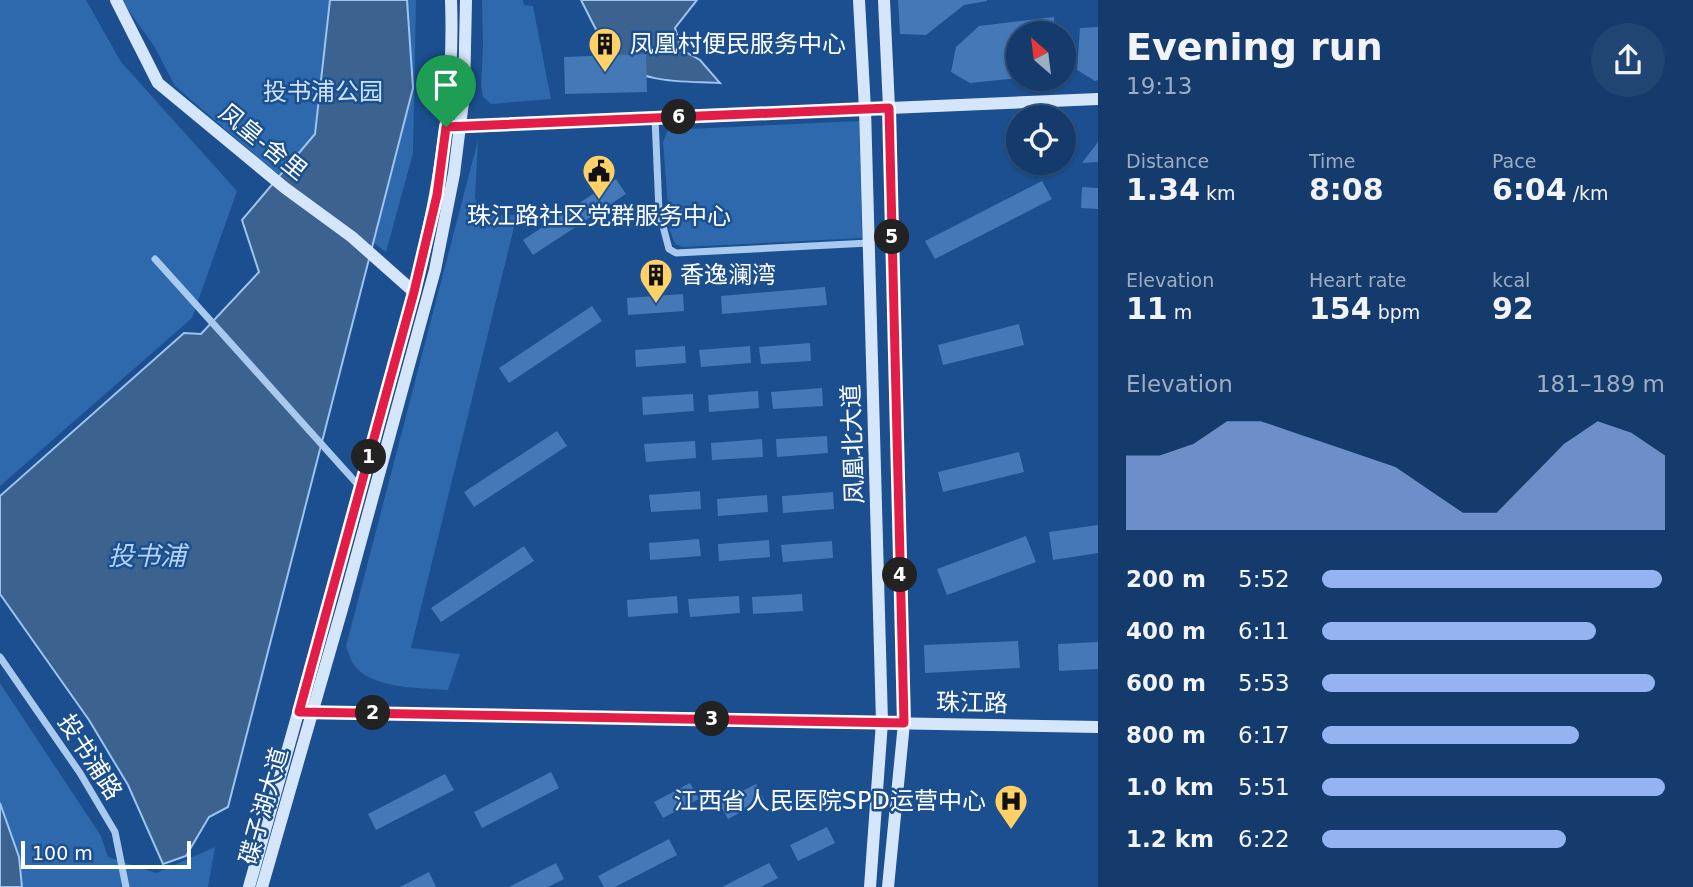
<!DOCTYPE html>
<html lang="en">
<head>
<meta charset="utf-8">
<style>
  :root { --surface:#143b6b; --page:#214673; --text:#f1f3f6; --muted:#9dadc1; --line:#33557e; --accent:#95b2f1 }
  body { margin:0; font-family:"DejaVu Sans","Noto Sans SC",sans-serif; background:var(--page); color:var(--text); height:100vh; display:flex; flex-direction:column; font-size:26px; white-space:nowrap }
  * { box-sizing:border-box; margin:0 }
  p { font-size:23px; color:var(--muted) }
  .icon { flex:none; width:38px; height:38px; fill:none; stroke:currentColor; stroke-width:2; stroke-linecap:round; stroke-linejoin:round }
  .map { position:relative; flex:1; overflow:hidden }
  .details { display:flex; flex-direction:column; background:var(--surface); width:595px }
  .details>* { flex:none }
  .needle { width:46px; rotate:332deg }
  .tools { position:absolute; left:1006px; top:21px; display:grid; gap:14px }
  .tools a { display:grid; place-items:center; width:70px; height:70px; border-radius:50%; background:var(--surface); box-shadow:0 2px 5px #0004,0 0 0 2px var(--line); font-size:35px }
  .scale { position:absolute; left:21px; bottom:18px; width:170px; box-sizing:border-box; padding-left:7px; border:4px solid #fff; border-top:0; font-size:19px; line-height:24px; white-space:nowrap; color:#fff; -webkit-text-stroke:5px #1b4f8f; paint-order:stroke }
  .pin { position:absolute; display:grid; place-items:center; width:60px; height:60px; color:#fff; margin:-72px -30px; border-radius:50% 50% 50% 0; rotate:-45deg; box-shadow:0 0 7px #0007 }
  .pin .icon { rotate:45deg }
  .km { position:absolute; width:35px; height:35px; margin:-18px; border-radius:50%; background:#222; color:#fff; font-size:19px; line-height:35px; text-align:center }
  .round { display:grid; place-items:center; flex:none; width:74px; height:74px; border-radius:37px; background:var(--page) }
  .summary { display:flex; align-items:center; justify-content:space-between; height:119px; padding:0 28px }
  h1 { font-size:38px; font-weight:800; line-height:52px }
  .figures { display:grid; grid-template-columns:repeat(3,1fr); gap:10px; height:119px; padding:7px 28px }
  .figures div { display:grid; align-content:center }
  .figures b { font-size:30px; font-weight:800 }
  .figures small { font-size:19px; font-weight:400 }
  .figures p { font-size:19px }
  .chart { height:196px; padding:14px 28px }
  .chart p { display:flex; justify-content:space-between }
  .chart svg { width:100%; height:126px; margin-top:7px; fill:var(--accent); opacity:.7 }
  ul { padding:0 28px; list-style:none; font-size:23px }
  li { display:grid; grid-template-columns:112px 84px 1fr; align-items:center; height:52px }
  li i { height:18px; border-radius:9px; background:var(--accent) }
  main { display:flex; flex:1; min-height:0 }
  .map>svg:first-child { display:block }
</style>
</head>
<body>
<main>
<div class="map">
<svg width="1098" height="887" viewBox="0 0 1098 887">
  <rect width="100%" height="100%" fill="#1b4f8f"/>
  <path fill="#2e69ad" d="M0 0H86L121 62 237 191 192 318 0 486Z
    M121 0H416L413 153 386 252 269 167 175 86 154 46Z
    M482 0H523L524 5 533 6 551 99 491 104 483 97 481 85 483 46Z
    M859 121 862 238 683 247 675 244 670 231 663 142 668 130Z
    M478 140 475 198 482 216 517 215 411 648 460 654 448 690C421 688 367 689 352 662 350 658 348 651 346 646Z
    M0 683 101 836 108 857 156 873 215 847 208 887H2L0 869Z"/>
  <path fill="#3c6290" stroke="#9cc4f0" stroke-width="2" d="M330 0H407L413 88 228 807 209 817 186 856 163 864 128 785 89 720 0 594V496L184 333 201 334 259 272 242 220 315 134Z
    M581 0H697L675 28 682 50 700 60 720 83C685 81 640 85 615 57 600 41 591 19 581 0Z
    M0 803 19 857 22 887H0Z"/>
  <path fill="#4478b7" d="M898 0H987V1L964 5 926 35 900 34Z
    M1054 17 1055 33H1018V78L970 83 951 72 956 47 979 26Z
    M1098 27V80L1095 81 1077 70 1080 28Z
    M646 54 647 92 565 94 564 57Z
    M1098 142V162L1082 163Z
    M616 179 626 194 533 255 523 240Z
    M1042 181 1052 199 935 259 925 241Z
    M1082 187 1098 188V209L1081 208Z
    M825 287 827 305 722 314 721 296Z
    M683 294 684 311 628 315 627 298Z
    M592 306 602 321 509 383 499 368Z
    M1019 324 1024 345 943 365 938 345Z
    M810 343 811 361 761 364 759 347Z
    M685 346 686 363 636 367 635 350Z
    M750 346 751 363 701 367 699 350Z
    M822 388 823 406 773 409 771 392Z
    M758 391 759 408 709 412 708 395Z
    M693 394 694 411 643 415 642 397Z
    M557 431 567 446 474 507 464 492Z
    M827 436 828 453 777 457 776 439Z
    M762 439 763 457 712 460 711 443Z
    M695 441 696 458 646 462 644 444Z
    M1019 452 1024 472 943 492 938 472Z
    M700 491 701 509 651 512 649 495Z
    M833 492 834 509 783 513 782 496Z
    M767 495 768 512 718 516 717 499Z
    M1098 525V553L1053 560 1049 532Z
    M1026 536 1036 562 947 595 937 569Z
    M699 539 701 556 650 560 649 543Z
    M769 540 770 557 719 561 718 544Z
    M832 541 833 558 783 562 781 545Z
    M524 546 534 561 441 622 431 608Z
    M802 594 803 611 753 614 752 597Z
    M677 596 678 613 628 617 627 600Z
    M739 596 740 613 690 617 688 599Z
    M1018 641 1020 668 925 673 924 645Z
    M1098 642V669L1059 671 1058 644Z
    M551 772 559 788 482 828 474 812Z
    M445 774 454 790 376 830 368 814Z
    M690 783 699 799 663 818 654 802Z
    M756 784 764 800 728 819 719 803Z
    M827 827 835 843 798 861 790 845Z
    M669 839 677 855 615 887H604L598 876Z
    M556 863 564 879 548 887H509Z
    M769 863 778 878 761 887H722Z
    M429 872 436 887H400Z"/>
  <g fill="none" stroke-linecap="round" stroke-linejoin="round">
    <path stroke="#a9c9ee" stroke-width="7" d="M655 118 659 211 669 249 676 253 869 243
      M155 259 360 487
      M0 657 80 773 115 832 126 887"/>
    <path stroke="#d6e6fa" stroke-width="12" d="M116 0 158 83 285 188 352 237 414 292
      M859 0 865 109 882 722 870 887
      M884 0 889 108 904 723 888 887
      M453 127 1098 99
      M307 712 1098 727
      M249 887C291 741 332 594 372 447 412 299 457 156 451 0
      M262 887 344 602 435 270 454 174 464 94 466 0"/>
  </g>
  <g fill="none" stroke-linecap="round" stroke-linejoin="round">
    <defs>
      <path id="route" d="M889 108 904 723 299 712 414 292 437 195 446 127Z"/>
    </defs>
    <use href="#route" stroke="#fff" stroke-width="14"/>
    <use href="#route" stroke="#e11d48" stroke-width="9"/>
  </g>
  <defs>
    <symbol id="building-pin" viewBox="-11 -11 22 30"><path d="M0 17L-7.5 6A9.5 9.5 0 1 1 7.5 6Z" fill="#ffd166" stroke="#1b4f8f"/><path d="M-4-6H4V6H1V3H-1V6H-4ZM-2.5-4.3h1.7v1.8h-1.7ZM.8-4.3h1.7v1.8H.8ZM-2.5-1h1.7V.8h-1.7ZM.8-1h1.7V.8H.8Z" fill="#111"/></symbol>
    <symbol id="civic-pin" viewBox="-11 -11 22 30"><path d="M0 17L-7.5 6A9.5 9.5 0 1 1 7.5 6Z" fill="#ffd166" stroke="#1b4f8f"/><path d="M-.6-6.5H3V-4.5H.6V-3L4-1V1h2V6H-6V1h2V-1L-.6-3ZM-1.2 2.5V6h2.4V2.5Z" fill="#111"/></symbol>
    <symbol id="hospital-pin" viewBox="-11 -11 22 30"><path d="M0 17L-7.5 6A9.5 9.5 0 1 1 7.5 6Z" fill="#ffd166" stroke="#1b4f8f"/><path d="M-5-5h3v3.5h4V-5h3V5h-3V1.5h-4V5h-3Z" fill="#111"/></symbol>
  </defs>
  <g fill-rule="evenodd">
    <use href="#building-pin" x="586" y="25" width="38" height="52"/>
    <use href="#civic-pin" x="580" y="152" width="38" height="52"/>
    <use href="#building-pin" x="637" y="256" width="38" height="52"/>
    <use href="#hospital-pin" x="992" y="782" width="38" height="52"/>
  </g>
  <g text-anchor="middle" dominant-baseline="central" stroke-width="5" stroke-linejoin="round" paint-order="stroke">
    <g font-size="24" fill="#fff" stroke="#1b4f8f" text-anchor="start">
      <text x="630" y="44">凤凰村便民服务中心</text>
      <text x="599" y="216" text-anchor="middle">珠江路社区党群服务中心</text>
      <text x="680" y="275">香逸澜湾</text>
      <text x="986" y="801" text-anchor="end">江西省人民医院SPD运营中心</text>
    </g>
    <g font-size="24" fill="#cfe3fa" stroke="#1b4f8f">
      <text x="323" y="92">投书浦公园</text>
    </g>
    <g font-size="24" fill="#fff" stroke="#1b4f8f">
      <text transform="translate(263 142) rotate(39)">凤皇-舍里</text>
      <text transform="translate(853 444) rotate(-92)">凤凰北大道</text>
      <text transform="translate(972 703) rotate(1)">珠江路</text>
      <text transform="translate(90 757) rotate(57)">投书浦路</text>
      <text transform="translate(264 806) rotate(-74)">碟子湖大道</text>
    </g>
    <g font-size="26" font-style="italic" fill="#b5d3f5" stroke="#1b4f8f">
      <text x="147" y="556">投书浦</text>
    </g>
  </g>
</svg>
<div class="tools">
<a><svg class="needle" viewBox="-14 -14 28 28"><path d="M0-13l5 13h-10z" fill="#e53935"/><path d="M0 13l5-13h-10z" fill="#9dadc1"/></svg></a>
<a><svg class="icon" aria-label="locate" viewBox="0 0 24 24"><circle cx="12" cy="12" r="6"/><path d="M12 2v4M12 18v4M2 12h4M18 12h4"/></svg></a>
</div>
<div class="scale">100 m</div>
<div class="pin" style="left:446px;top:127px;background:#1e9e55"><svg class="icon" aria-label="arrive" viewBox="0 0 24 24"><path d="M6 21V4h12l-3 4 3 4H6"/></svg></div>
<b class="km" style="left:369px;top:457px">1</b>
<b class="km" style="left:373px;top:713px">2</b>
<b class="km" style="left:712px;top:719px">3</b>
<b class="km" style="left:900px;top:575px">4</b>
<b class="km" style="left:892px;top:237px">5</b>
<b class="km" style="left:679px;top:117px">6</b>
</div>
<section class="details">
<div class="summary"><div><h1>Evening run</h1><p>19:13</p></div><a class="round"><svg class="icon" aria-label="share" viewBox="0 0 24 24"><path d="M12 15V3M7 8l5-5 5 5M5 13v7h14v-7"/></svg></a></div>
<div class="figures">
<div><p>Distance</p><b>1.34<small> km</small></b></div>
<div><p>Time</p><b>8:08</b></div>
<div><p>Pace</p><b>6:04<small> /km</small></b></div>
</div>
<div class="figures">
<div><p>Elevation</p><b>11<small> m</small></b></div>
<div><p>Heart rate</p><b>154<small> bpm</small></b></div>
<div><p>kcal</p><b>92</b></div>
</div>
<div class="chart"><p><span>Elevation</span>181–189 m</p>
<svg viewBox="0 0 160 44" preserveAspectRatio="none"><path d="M0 44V18L10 18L20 14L30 6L40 6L50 10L60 14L70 18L80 22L90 30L100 38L110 38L120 26L130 14L140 6L150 10L160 18V44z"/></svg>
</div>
<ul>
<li><b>200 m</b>5:52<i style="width:99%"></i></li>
<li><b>400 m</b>6:11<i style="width:80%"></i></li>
<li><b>600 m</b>5:53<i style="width:97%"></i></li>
<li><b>800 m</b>6:17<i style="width:75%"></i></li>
<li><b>1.0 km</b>5:51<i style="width:100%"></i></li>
<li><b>1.2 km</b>6:22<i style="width:71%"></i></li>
</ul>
</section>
</main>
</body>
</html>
